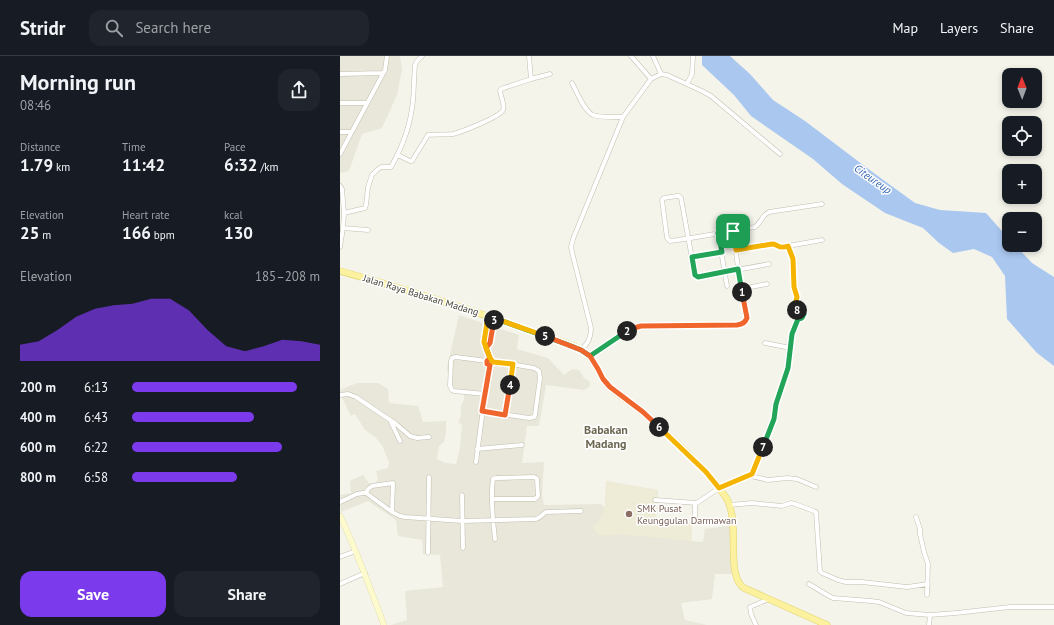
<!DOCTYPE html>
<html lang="en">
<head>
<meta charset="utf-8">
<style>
  :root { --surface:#171b24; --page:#20242c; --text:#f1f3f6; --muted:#9ea1a6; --line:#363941; --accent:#7c3aed }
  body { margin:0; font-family:"PT Sans",sans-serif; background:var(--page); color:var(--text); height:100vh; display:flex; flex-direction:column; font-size:15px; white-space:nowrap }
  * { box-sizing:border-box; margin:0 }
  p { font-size:13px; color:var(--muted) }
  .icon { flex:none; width:22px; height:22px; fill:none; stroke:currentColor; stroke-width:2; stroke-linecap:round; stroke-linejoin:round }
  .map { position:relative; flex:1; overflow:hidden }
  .details { display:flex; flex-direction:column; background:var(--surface); width:340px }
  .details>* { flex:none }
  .needle { width:26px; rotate:359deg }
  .fabs { position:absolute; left:662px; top:12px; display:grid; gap:8px }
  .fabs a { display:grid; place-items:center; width:40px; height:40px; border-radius:8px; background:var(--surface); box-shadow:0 2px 6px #0003; font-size:20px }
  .pin { position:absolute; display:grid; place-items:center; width:34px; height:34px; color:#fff; margin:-17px; border-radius:8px; box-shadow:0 2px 6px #0006 }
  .km { position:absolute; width:20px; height:20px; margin:-10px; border-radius:50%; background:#222; color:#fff; font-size:11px; line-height:20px; text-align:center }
  .round { display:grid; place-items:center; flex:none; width:42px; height:42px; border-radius:12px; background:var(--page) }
  .summary { display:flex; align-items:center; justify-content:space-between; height:68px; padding:0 20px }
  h1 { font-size:22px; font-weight:700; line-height:30px }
  .figures { display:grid; grid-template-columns:repeat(3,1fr); gap:6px; height:68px; padding:4px 20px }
  .figures div { display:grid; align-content:center }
  .figures b { font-size:17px; font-weight:700 }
  .figures small { font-size:11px; font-weight:400 }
  .figures p { font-size:11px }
  .chart { height:112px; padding:8px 20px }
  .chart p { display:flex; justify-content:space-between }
  .chart svg { width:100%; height:72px; margin-top:4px; fill:var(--accent); opacity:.7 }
  .cta { display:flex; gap:8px; margin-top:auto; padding:8px 20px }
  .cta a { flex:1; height:46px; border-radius:12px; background:var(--accent); color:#fff; font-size:16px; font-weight:700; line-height:46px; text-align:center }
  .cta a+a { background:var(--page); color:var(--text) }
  ul { padding:0 20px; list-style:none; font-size:13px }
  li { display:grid; grid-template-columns:64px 48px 1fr; align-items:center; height:30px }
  li i { height:10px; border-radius:5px; background:var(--accent) }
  header { display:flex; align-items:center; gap:24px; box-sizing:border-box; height:56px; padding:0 20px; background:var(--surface); border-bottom:1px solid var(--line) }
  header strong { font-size:19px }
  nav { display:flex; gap:22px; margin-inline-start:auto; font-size:14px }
  .search { width:280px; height:36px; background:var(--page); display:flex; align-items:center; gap:10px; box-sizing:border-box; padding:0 14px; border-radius:12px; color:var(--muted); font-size:15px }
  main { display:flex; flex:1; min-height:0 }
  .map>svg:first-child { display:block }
</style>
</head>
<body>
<header>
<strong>Stridr</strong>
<div class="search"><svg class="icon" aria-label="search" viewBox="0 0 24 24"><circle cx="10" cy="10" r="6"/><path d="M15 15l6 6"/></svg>Search here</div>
<nav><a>Map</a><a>Layers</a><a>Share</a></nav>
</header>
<main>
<section class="details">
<div class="summary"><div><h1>Morning run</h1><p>08:46</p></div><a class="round"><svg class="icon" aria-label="share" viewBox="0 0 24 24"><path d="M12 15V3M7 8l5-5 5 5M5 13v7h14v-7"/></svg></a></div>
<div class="figures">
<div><p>Distance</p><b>1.79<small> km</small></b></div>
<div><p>Time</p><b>11:42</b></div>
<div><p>Pace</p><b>6:32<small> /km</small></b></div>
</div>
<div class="figures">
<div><p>Elevation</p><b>25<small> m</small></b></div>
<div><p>Heart rate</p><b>166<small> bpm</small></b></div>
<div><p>kcal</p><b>130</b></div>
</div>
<div class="chart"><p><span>Elevation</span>185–208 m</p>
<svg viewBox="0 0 160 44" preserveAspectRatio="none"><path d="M0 44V34L10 32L20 25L30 17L40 12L50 10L60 9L70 6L80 6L90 13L100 25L110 35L120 38L130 35L140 31L150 32L160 34V44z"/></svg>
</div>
<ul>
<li><b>200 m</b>6:13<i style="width:88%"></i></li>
<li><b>400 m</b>6:43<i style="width:65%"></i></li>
<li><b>600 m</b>6:22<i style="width:80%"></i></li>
<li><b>800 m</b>6:58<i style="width:56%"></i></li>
</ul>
<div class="cta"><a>Save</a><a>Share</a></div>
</section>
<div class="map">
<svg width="714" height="569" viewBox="0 0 714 569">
  <rect width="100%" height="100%" fill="#f5f4eb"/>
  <path fill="#e9e7da" d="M0 0H60L62 14 57 39 42 72 22 78 9 115 0 117Z
    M119 259 179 279 177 293 208 302 224 319 232 313 239 314 244 322 250 326V330L244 334 206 329 199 370H187L182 407 204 406 202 439 204 449 261 448 265 451 266 425 318 434 315 464 352 467V485L363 486 365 473 394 469V518H375L372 543 341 547 345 564 367 569H51L67 564 65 535 103 531 100 499 83 498 82 484 58 480 56 464 28 445 1 456 0 439 11 437 10 425 23 419 29 427 34 428 38 424 36 415 48 412 49 407 42 389 35 381 25 374 15 358 11 360 0 338V334L17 327H38L48 333 49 347 78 350 83 366 106 365V377L104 386 99 390 97 403 105 407 116 408 120 392 122 368 118 367 121 360V350L124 344V338L111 335 107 312Z"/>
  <path fill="#eeebd6" d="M266 425 318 434 315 464 352 467V485L277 478 268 480 257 478 253 470 258 467 265 451Z"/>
  <path fill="#aac7ef" d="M362 0H390L410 18 433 44 465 65 531 115 575 147 600 154 646 157 669 183V189H675L692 207 714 221V310L697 297 667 263 665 220 652 201 634 193 613 197 599 187 583 172 545 157 502 128 473 103 411 60 394 39 362 9Z"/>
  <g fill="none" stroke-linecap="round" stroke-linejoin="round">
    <defs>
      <path id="street" d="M189 0 191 23
        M291 0 311 23
        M313 0 321 18
        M0 18 43 17
        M232 27C237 36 244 55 253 59 262 62 274 61 283 61
        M347 28 352 18 353 0
        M0 47H27
        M0 76H12
        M0 98 45 14 47 0
        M58 99 70 105H72L88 79C96 78 105 79 113 78 121 76 160 61 163 54 165 49 161 41 160 35L161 33 191 23 210 18
        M0 130 2 133 4 157 3 172 0 191
        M4 157 25 152 26 149 28 131 32 119 37 114 41 111H51C63 90 71 67 73 44 74 32 74 21 75 9L77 5 82 0
        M3 172 28 174
        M378 177 387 230
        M396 194 432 188H436L439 191H442L482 184
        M352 201 382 196
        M429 208 358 221 355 219 341 142 339 140H337L324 142 322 144 327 182 330 185C359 181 387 176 415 171 421 167 422 159 429 156L482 148
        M401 233 427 228
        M148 260 144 287 150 303
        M425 287 451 292
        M146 292 150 287 154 262
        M241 294C248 287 251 282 251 272L232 196 231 191 233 183 283 61 311 23 321 18 327 19 362 35 371 40 440 98
        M250 300 265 289 289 273 301 270H308L397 269 404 267 407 262 401 233 393 175
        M145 338 114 335 112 334 110 330 111 305 112 302 116 301 147 305
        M0 339 8 338 16 341 56 368 70 380 77 382 89 381
        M142 355 189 362 194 361 195 359 200 322 199 315 194 312 153 305
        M165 359 173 308
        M50 364 60 385
        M137 393 182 389
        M136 406 145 338 149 309
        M411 420 428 424 447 422 457 423 476 431
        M26 437 28 433 32 430 53 427 52 456
        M122 439 123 492
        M152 443H195L198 440 197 423 196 422 194 421 156 422 153 423C150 442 153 465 155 483
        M315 444 357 447 379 432 411 420 413 417 434 363 436 348 449 306 452 278 458 263 463 262 464 258 462 256 456 254 454 251 457 241 454 231 453 203 448 190
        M0 446 17 438 23 437H26L52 456 60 460 65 461 122 465 196 463C201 462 202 458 206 456L241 455
        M355 447V466
        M389 449 412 447 442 450 451 447 455 448 474 455 476 456 480 515 482 517 498 524 506 526H522L567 531 588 528
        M576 461 580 473V478L584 496 588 508 587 539
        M88 497 89 421
        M0 501 16 495
        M0 528 25 517
        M469 528 489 540 493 542 531 545 539 546 566 557 590 559 616 557 670 551H714
        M416 569 411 558 410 551 429 543
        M589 569 590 559"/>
      <path id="secondary" d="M0 460C17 495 30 532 44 569"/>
      <path id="primary" d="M0 215C58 231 116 249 174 269 187 274 200 278 214 283 223 286 233 289 242 294 256 303 258 319 269 330 278 340 292 347 302 356 324 375 347 395 366 416 373 424 379 432 385 440 402 463 384 519 404 532L487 569"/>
    </defs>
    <use href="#street" stroke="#c1bdae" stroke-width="5"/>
    <use href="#secondary" stroke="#d3ce9c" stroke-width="6"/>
    <use href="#primary" stroke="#e1d26d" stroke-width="7"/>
    <use href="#street" stroke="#fff" stroke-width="4"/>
    <use href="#secondary" stroke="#fdfacd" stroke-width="5.5"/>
    <use href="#primary" stroke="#fbf19e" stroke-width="6"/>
  </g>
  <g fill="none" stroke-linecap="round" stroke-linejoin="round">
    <defs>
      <path id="split-1" d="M393 175 378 177 382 196 352 201 355 219 358 221 398 213 402 236"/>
      <path id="split-2" d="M287 275 294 272 301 270 397 269C402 268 405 267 407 262L402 236"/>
      <path id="split-3" d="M154 264V262L226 288 241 294 250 300 287 275"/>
      <path id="split-4" d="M154 264 150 287 146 292 150 302 147 305V308L150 309 142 355 165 359 170 329"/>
      <path id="split-5" d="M170 329 173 308 153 306 150 302 144 286 148 260 205 280"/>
      <path id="split-6" d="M205 280 241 294 250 300 258 313 263 323 270 331 303 356 319 371"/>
      <path id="split-7" d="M319 371 366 416 379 432 412 418 423 391"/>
      <path id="split-8" d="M423 391 434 363 436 348 448 312 452 278 458 263 462 262 464 258 462 256 457 254"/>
      <path id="split-9" d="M393 175 396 194 432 188C436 188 435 189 438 190 441 192 445 191 448 190L453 203 454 231 457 241 454 252 457 254"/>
    </defs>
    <use href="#split-1" stroke="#fff" stroke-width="8"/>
    <use href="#split-2" stroke="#fff" stroke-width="8"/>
    <use href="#split-3" stroke="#fff" stroke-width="8"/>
    <use href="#split-4" stroke="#fff" stroke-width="8"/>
    <use href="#split-5" stroke="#fff" stroke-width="8"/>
    <use href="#split-6" stroke="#fff" stroke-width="8"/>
    <use href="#split-7" stroke="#fff" stroke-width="8"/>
    <use href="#split-8" stroke="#fff" stroke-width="8"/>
    <use href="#split-9" stroke="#fff" stroke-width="8"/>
    <use href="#split-1" stroke="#22a559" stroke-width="5"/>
    <use href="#split-2" stroke="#f0652b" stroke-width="5"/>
    <use href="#split-3" stroke="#22a559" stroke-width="5"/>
    <use href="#split-4" stroke="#f0652b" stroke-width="5"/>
    <use href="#split-5" stroke="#f5b400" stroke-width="5"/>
    <use href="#split-6" stroke="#f0652b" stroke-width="5"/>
    <use href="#split-7" stroke="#f5b400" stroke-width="5"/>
    <use href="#split-8" stroke="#22a559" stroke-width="5"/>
    <use href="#split-9" stroke="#f5b400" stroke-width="5"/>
  </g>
  <circle fill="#8d6e63" stroke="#fff" stroke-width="1.5" cx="289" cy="458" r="4"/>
  <g text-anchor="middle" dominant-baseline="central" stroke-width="3" stroke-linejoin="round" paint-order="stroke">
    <g font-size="10" fill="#494639" stroke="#fff">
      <text transform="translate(81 239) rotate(17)">Jalan Raya Babakan Madang</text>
    </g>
    <g font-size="10" fill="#785e54" stroke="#fff" text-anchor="start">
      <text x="297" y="452">SMK Pusat<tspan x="297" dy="12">Keunggulan Darmawan</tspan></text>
    </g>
    <g font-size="11" font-style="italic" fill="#3467b3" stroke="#fff">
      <text transform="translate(533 123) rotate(35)">Citeureup</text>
    </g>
    <g font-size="12" font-weight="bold" fill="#6c6650" stroke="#fff">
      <text x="266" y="373">Babakan<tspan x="266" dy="14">Madang</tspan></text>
    </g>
  </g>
</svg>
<div class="fabs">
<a><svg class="needle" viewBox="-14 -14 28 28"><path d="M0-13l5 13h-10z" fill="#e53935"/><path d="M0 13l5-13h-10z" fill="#9ea1a6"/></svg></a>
<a><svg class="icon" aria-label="locate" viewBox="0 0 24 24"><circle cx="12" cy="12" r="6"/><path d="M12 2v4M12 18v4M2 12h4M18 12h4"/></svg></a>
<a>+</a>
<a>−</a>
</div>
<div class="pin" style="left:393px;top:175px;background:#1e9e55"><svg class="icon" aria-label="arrive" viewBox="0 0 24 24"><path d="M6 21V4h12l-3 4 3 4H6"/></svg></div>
<b class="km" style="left:402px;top:236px">1</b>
<b class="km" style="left:287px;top:275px">2</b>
<b class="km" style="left:154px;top:264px">3</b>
<b class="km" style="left:170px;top:329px">4</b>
<b class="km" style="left:205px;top:280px">5</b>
<b class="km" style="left:319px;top:371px">6</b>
<b class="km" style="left:423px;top:391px">7</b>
<b class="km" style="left:457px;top:254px">8</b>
</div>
</main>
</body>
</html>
